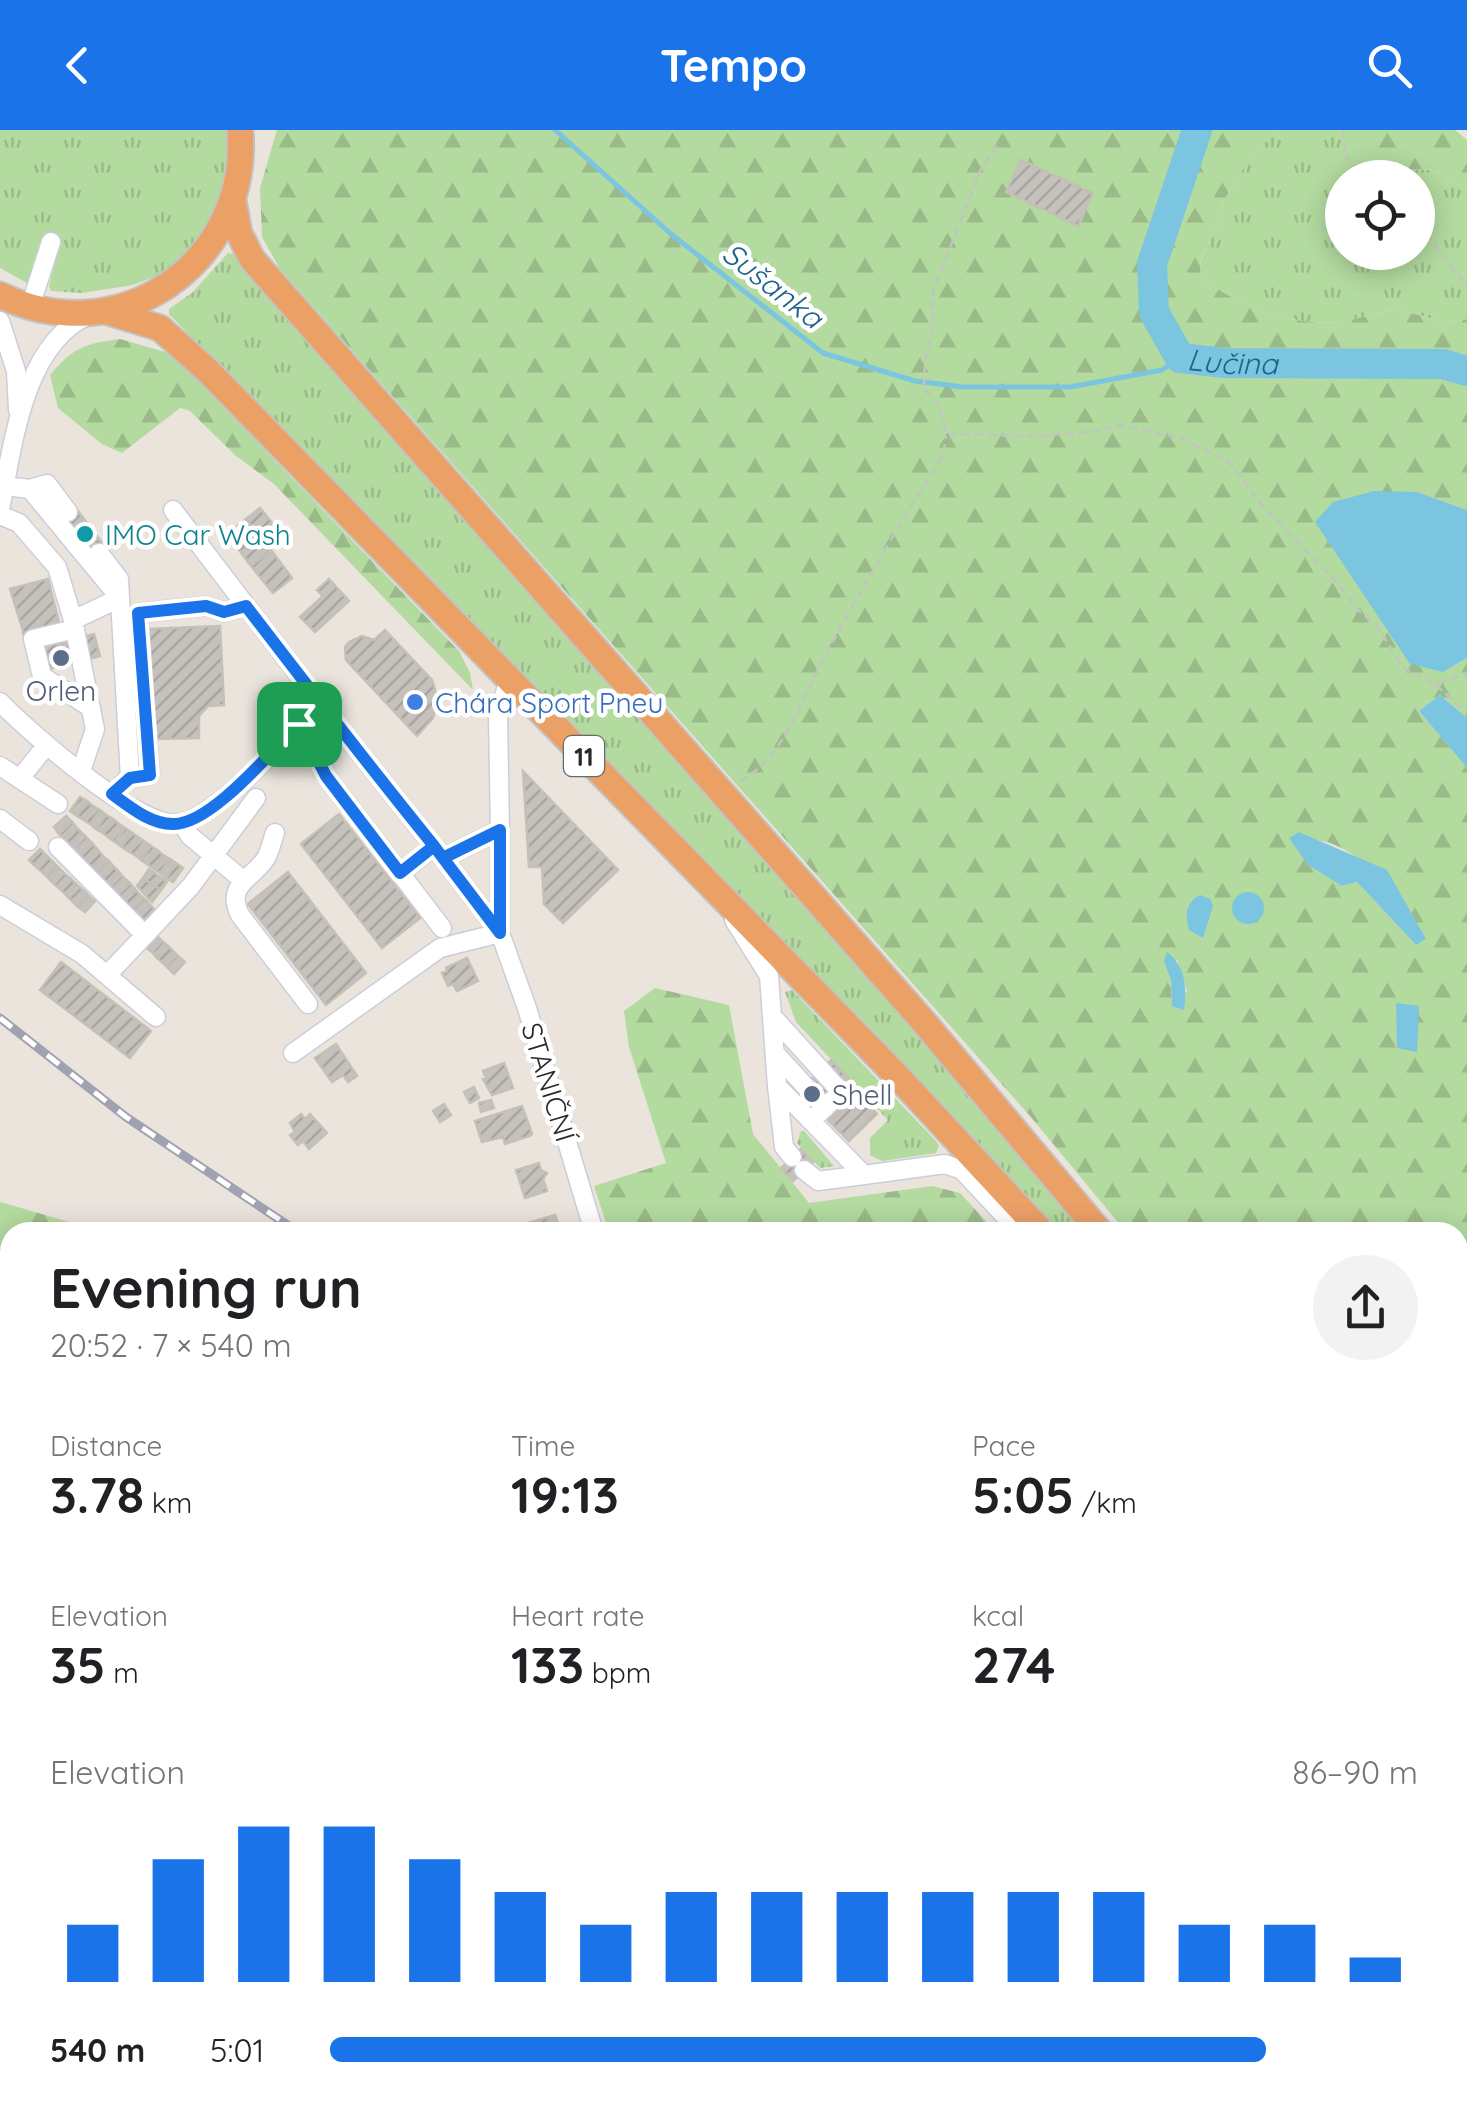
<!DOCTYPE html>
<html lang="en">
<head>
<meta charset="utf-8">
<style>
  :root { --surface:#fff; --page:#f2f2f2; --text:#202124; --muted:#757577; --accent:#1a73e8 }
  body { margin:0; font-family:Quicksand,sans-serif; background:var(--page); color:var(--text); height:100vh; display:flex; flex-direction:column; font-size:38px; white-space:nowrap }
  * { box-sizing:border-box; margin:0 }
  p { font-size:32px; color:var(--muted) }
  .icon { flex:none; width:55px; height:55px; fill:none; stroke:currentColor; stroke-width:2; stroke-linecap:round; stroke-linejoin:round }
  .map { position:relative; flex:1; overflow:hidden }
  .side { position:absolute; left:0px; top:1092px; width:1468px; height:888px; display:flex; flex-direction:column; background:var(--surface); border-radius:30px 30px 0 0; box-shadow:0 5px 25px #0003 }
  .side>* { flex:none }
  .fabs { position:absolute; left:1325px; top:30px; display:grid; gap:20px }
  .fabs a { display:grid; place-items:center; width:110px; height:110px; border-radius:50%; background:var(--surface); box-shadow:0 5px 25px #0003; font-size:50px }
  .pin { position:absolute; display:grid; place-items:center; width:85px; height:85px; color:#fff; margin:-42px; border-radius:20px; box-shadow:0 5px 15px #0006 }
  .round { display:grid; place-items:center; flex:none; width:105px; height:105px; border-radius:52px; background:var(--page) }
  .headline { display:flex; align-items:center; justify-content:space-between; height:170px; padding:0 50px }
  h1 { font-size:55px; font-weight:800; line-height:75px }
  .metrics { display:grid; grid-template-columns:repeat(3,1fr); gap:15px; height:170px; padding:10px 50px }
  .metrics div { display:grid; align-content:center }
  .metrics b { font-size:50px; font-weight:800 }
  .metrics small { font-size:28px; font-weight:400 }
  .metrics p { font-size:28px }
  .chart { height:280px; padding:20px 50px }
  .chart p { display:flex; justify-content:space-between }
  .chart svg { width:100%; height:180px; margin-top:10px; stroke:var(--accent); stroke-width:6 }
  ul { padding:0 50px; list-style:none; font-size:32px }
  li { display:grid; grid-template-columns:160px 120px 1fr; align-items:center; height:75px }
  li i { height:25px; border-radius:12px; background:var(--accent) }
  header { display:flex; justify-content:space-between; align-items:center; height:130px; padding:0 50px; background:var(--accent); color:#fff; font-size:45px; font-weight:800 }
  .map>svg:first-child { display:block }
</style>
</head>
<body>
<header><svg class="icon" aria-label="back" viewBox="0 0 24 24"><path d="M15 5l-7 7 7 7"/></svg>Tempo<svg class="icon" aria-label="search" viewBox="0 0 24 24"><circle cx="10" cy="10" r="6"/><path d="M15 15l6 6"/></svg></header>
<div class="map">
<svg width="1467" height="1979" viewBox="0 0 1467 1979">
  <defs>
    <pattern id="grass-tufts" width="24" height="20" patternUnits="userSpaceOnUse" patternTransform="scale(2.5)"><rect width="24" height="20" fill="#b3da9f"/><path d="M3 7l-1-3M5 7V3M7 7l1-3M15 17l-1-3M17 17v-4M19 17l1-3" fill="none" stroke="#9abb89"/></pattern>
    <pattern id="forest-firs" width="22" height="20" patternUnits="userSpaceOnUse" patternTransform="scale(2.5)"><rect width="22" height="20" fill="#b3da9f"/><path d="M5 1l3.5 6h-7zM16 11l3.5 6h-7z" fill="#9abb89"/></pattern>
    <pattern id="building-hatch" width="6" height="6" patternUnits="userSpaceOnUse" patternTransform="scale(2.5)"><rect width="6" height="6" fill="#c5c1bc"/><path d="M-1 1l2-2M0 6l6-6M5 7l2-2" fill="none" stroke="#a9a6a2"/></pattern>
  </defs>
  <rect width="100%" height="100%" fill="#eae4dd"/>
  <path fill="url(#grass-tufts)" fill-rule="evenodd" d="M0 0H229L228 54 197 117 168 142 133 155 82 163 51 161 49 156 59 114 27 153 0 138Z
    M1279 0H1371L1365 41 1374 47C1423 39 1424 30 1467 61V189C1439 198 1419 180 1392 181 1374 182 1357 190 1339 192 1287 196 1245 176 1201 150L1200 133 1221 86 1223 72 1252 24ZM1342 48H1418V122H1342Z
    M228 123 233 124 986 980 1088 1102H1054L1003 1045 169 184V179L193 162Z
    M792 860 936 1011 939 1016 936 1023 882 1031 870 1025V1008L888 990 796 892 785 862Z
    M801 1001H804L834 1036 820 1038 797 1013Z
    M10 1153V1240L0 1233V1156Z
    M1458 1798 1467 1803V1893L1458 1901Z
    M831 1970H893L895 1979H829Z"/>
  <path fill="url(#forest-firs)" fill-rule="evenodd" d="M277 0H1279L1252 24 1223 72 1221 86 1200 132 1201 150C1245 176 1287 196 1339 192 1357 190 1374 182 1392 181 1419 180 1439 198 1467 189V380L1417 362 1443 542 1467 528V588L1440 565 1419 581 1467 638V1572L1458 1570V1102H1126L1030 986 280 139 262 107 260 58ZM1290 707C1303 709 1317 709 1330 713 1371 728 1405 773 1425 810L1415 814 1357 752 1342 756 1308 735ZM1177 829 1187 861 1172 876 1171 850Z
    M1371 0H1455L1467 10V61C1424 30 1423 38 1374 47 1356 34 1364 18 1371 0Z
    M120 209 172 224 459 521 470 543 473 560 274 354 236 326 190 281 180 278 122 323 102 314 58 278 50 245C74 217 84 214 120 209Z
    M655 858 729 875 753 1004 809 1073 932 1056 960 1063 996 1102H609L594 1056 666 1033 629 917 624 881Z
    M0 1072 4 1073 103 1102H10V1153L0 1156Z
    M1458 1744 1467 1760V1803L1458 1798Z
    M1458 1949H1467V1979H1433L1426 1970H1458Z
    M1359 1970H1403L1411 1979H1352Z"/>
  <path fill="#7bc5e0" d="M1142 137 1162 167 1141 175Z
    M1374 361 1417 362 1467 380V528L1443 542 1410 534 1315 392 1333 372Z
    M1440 565 1467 588V638L1419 581Z
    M1299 702 1387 740 1426 809 1416 815 1357 752 1342 756 1308 735 1289 708Z
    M1232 778a16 16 0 1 1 32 0a16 16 0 1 1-32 0Z
    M1200 765 1210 769 1213 776 1203 808 1189 800C1185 785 1185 773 1200 765Z
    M1167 822C1186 836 1187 859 1184 880L1172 876 1171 850 1164 831Z
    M1396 873 1419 876 1417 922 1397 918Z"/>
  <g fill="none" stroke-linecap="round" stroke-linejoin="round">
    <path stroke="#7bc5e0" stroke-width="5" d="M555 0 671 104 823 223 915 251 963 257H1070L1162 240 1180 228"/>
    <path stroke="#7bc5e0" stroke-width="30" id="s1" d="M1197 0 1152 134 1154 182 1180 228 1225 233 1443 234 1467 241"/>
  </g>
  <path fill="url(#building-hatch)" stroke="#c5c0b6" stroke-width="2.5" d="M1021 30 1093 63 1078 96 1006 62Z
    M75 377 106 418 92 428 60 389Z
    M260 378 277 399 262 409 246 389Z
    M246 389 271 420 251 436 227 404Z
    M271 420 292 448 273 463 251 436Z
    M48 449 59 493 24 504 10 459Z
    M329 449 349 471 315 502 300 487 323 466 317 460Z
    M220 496 224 575 208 576 199 586V608L154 609 149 499Z
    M38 500 43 517 94 504 100 526 33 543 23 503Z
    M385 500 432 550 437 566 433 588 417 606 346 530 345 517 349 512 362 506 374 510Z
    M523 641 618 740 563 793 544 774 542 737H529Z
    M80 667 87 671 77 686 70 681Z
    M87 671 93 676 84 690 77 686Z
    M93 676 100 680 90 694 84 690Z
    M100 680 106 685 96 699 90 694Z
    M339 684 420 788 382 818 301 714Z
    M106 685 113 689 103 703 96 699Z
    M66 686 72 692 59 704 54 697Z
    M113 689 119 694 109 708 103 703Z
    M72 692 77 698 65 709 59 704Z
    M119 694 125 698 115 712 109 708Z
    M77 698 82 703 70 715 65 709Z
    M125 698 131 702 122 717 115 712Z
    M131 702 138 707 128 721 122 717Z
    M82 703 88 709 75 720 70 715Z
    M138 707 144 711 135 725 128 721Z
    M88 709 93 714 81 726 75 720Z
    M144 711 151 716 141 730 135 725Z
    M93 714 98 720 86 731 81 726Z
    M151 716 157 720 147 734 141 730Z
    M40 719 46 725 35 736 29 730Z
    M98 720 103 726 91 737 86 731Z
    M157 720 163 725 154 739 147 734Z
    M46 725 52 731 42 742 35 736Z
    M163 725 170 729 160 743 154 739Z
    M103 726 109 731 97 743 91 737Z
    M170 729 176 733 166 748 160 743Z
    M52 731 58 737 48 748 42 742Z
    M109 731 114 737 102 748 97 743Z
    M176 733 183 738 173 752 166 748Z
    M58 737 64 743 54 754 48 748Z
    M114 737 119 742 107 754 102 748Z
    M149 739 167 752 161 760 143 748Z
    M119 742 124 748 112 759 107 754Z
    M288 742 366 843 326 875 248 774Z
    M64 743 70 748 60 759 54 754Z
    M70 748 76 754 66 765 60 759Z
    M124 748 130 753 118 765 112 759Z
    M143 748 161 760 152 772 137 756Z
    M130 753 135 759 123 770 118 765Z
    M76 754 83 760 72 771 66 765Z
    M135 759 140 765 128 776 123 770Z
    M83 760 89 766 78 777 72 771Z
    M140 765 146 770 134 782 128 776Z
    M89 766 95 771 85 782 78 777Z
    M146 770 151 776 139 788 134 782Z
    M151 776 157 782 145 794 139 788Z
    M156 805 162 811 152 822 145 817Z
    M162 811 168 816 157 828 152 822Z
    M168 816 174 822 163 833 157 828Z
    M174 822 179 827 168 838 163 833Z
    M179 827 185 832 174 844 168 838Z
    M467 828 478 851 457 861 453 854 448 856 442 843 447 841 446 838Z
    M61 832 151 901 130 928 40 860Z
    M336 914 357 946 348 952 343 945 332 952 315 928Z
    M831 930 862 962 830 992 815 976 805 986 790 970Z
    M504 933 513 958 492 965 483 949 486 948 483 941Z
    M474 957 479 968 470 973 464 962Z
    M859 965 877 984 849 1011 830 992Z
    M491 970 494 978 481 982 479 973Z
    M444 974 451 985 440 992 433 981Z
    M522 976 532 1004 530 1006 505 1014 503 1007 482 1012 475 991Z
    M301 984 305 989 310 984 327 1003 309 1019 303 1011 298 1015 290 1005 295 1002 290 993Z
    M801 1019 813 1032 793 1051 781 1038Z
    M539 1033 541 1040 547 1043 543 1049 547 1061 525 1068 516 1040Z
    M555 1085 561 1102H525L530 1098 528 1093Z
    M412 1970H444V1975L411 1973Z"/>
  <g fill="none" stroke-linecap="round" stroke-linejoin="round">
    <defs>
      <path id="minor" d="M30 177 51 112
        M0 191 16 241 18 280
        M5 356 30 359 120 468 130 648
        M30 359 47 354 68 382
        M0 379C13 316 23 214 89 185
        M173 380 320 573
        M0 385 19 393 57 437 73 490 95 599 81 641
        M73 490 120 468 119 449 99 423
        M75 499 33 509 42 546 91 578
        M0 572C28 601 143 703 181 693 221 684 289 604 320 573L443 728 500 700 498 587 509 549
        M299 594 326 646 442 798
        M0 636 58 674
        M21 647 46 616
        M123 653 130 648 150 645 138 483 206 476 224 482 246 476
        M0 689 29 711
        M182 693 190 706 244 751
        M500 700V803L527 878 594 1102
        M275 703C272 711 270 721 266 728 252 750 225 754 240 785L308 874
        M58 717 145 805 191 756 256 668
        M400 743 434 717
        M0 775 82 824 156 887
        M734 790 769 846 777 956 864 1045 945 1034 962 1040 1020 1102
        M108 844 145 805
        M772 886 841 962 811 991
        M293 923 440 818 500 803 443 728
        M775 923 825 978
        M777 956 784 1017 792 1027
        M804 1040 818 1051 864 1045
        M0 1246 10 1254
        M0 1325 10 1324
        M0 1545 10 1544
        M0 1759 10 1758
        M195 1970 196 1979
        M365 1979V1970
        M768 1979 794 1970
        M1230 1979 1324 1973V1970"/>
      <path id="major" d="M905 1970 906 1979
        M816 1979 817 1970
        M938 1979 958 1970"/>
      <path id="highway" d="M233 70 239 103 252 129 923 891 1100 1102
        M0 165C120 224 251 132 240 0
        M105 181 160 198 207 240 899 948 1042 1102
        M1458 1600 1467 1614
        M1458 1678 1467 1692
        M1458 1909 1467 1903
        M1458 1938H1467"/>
    </defs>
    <use href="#minor" stroke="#cbced9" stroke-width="21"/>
    <use href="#major" stroke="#c3c3c3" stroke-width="26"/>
    <use href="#highway" stroke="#c3c3c3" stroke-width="29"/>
    <path stroke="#c3c3c3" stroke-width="2.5" stroke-dasharray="8 5" stroke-linecap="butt" d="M1343 0 1346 27 1367 48
      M997 16 981 39 933 161V193L925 233 924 260 938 273 947 304 1040 306 1098 301 1121 295 1183 309 1228 331 1263 376 1341 457 1357 479 1378 497 1402 537 1435 554 1467 544
      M1418 93 1467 156
      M1436 555 1467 583
      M740 651C785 627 802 568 825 526 862 458 901 390 943 326L946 306
      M269 1970V1979
      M341 1979 348 1971
      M545 1979 702 1970"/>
    <use href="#minor" stroke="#fff" stroke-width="18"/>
    <use href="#major" stroke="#e0c56b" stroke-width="22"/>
    <use href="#highway" stroke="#eba066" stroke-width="25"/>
    <defs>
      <path id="rail" d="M0 888 126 987 298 1102
        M1458 1586 1467 1588
        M531 1979 533 1970"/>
    </defs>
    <use href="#rail" stroke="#a0a2b1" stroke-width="9"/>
    <use href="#rail" stroke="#fff" stroke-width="5" stroke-dasharray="15" stroke-linecap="butt"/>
  </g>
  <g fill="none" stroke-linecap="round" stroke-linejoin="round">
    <defs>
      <path id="route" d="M299 594C272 620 211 695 173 694 150 694 130 677 112 664L130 648 150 645 138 483 206 476 224 482 246 476C308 557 370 637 434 716L443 728 500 803V700L443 728 434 716 400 743 326 646 299 594"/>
    </defs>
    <use href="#route" stroke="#fff" stroke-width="20"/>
    <use href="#route" stroke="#1a73e8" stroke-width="12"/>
  </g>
  <circle fill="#0f9aa8" stroke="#fff" stroke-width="4" cx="85" cy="404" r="10"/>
  <g fill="#5c6f8a" stroke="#fff" stroke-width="4">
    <circle cx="61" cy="528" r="10"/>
    <circle cx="812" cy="964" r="10"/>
  </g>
  <circle fill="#3f7fe0" stroke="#fff" stroke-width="4" cx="415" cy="572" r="10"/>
  <g text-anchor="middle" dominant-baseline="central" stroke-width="9" stroke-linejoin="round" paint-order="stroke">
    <rect fill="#fff" stroke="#696969" stroke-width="2.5" x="564" y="606" width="40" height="40" rx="8"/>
    <g font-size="25" font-weight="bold" fill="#292929">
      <text x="584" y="626">11</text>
    </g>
    <g font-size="28" fill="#0d838f" stroke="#fff" text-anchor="start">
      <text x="105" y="404">IMO Car Wash</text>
    </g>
    <g font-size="28" fill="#4e5e75" stroke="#fff">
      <text x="61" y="560">Orlen</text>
      <text x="832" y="964" text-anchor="start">Shell</text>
    </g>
    <g font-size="28" fill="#366cbe" stroke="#fff" text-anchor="start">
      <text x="435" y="572">Chára Sport Pneu</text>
    </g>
    <g font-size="28" fill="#292929" stroke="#fff">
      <text transform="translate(549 952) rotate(73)">STANIČNÍ</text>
    </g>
    <g font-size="30" font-style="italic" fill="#1d648a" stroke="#fff">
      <text transform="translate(773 155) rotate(38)">Sušanka</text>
      <text stroke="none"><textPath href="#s1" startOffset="295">Lučina</textPath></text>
    </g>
  </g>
</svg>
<div class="fabs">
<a><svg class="icon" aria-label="locate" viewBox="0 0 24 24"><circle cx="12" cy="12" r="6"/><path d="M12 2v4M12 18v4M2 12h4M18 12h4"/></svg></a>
</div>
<div class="pin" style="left:299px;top:594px;background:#1e9e55"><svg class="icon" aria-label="arrive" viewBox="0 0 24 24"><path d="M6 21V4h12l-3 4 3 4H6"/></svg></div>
<section class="side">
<div class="headline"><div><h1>Evening run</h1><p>20:52 · 7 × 540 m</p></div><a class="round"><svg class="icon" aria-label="share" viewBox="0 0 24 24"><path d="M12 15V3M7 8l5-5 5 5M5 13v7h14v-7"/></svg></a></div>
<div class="metrics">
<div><p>Distance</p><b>3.78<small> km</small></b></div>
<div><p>Time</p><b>19:13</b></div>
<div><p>Pace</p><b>5:05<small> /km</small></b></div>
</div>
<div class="metrics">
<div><p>Elevation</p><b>35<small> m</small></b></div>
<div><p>Heart rate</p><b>133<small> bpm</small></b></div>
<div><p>kcal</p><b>274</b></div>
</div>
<div class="chart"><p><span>Elevation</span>86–90 m</p>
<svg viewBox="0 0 160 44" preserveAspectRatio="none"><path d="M5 44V30M15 44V14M25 44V6M35 44V6M45 44V14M55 44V22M65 44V30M75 44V22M85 44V22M95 44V22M105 44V22M115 44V22M125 44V22M135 44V30M145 44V30M155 44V38"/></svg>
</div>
<ul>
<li><b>540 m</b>5:01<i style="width:86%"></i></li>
</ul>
</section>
</div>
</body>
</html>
